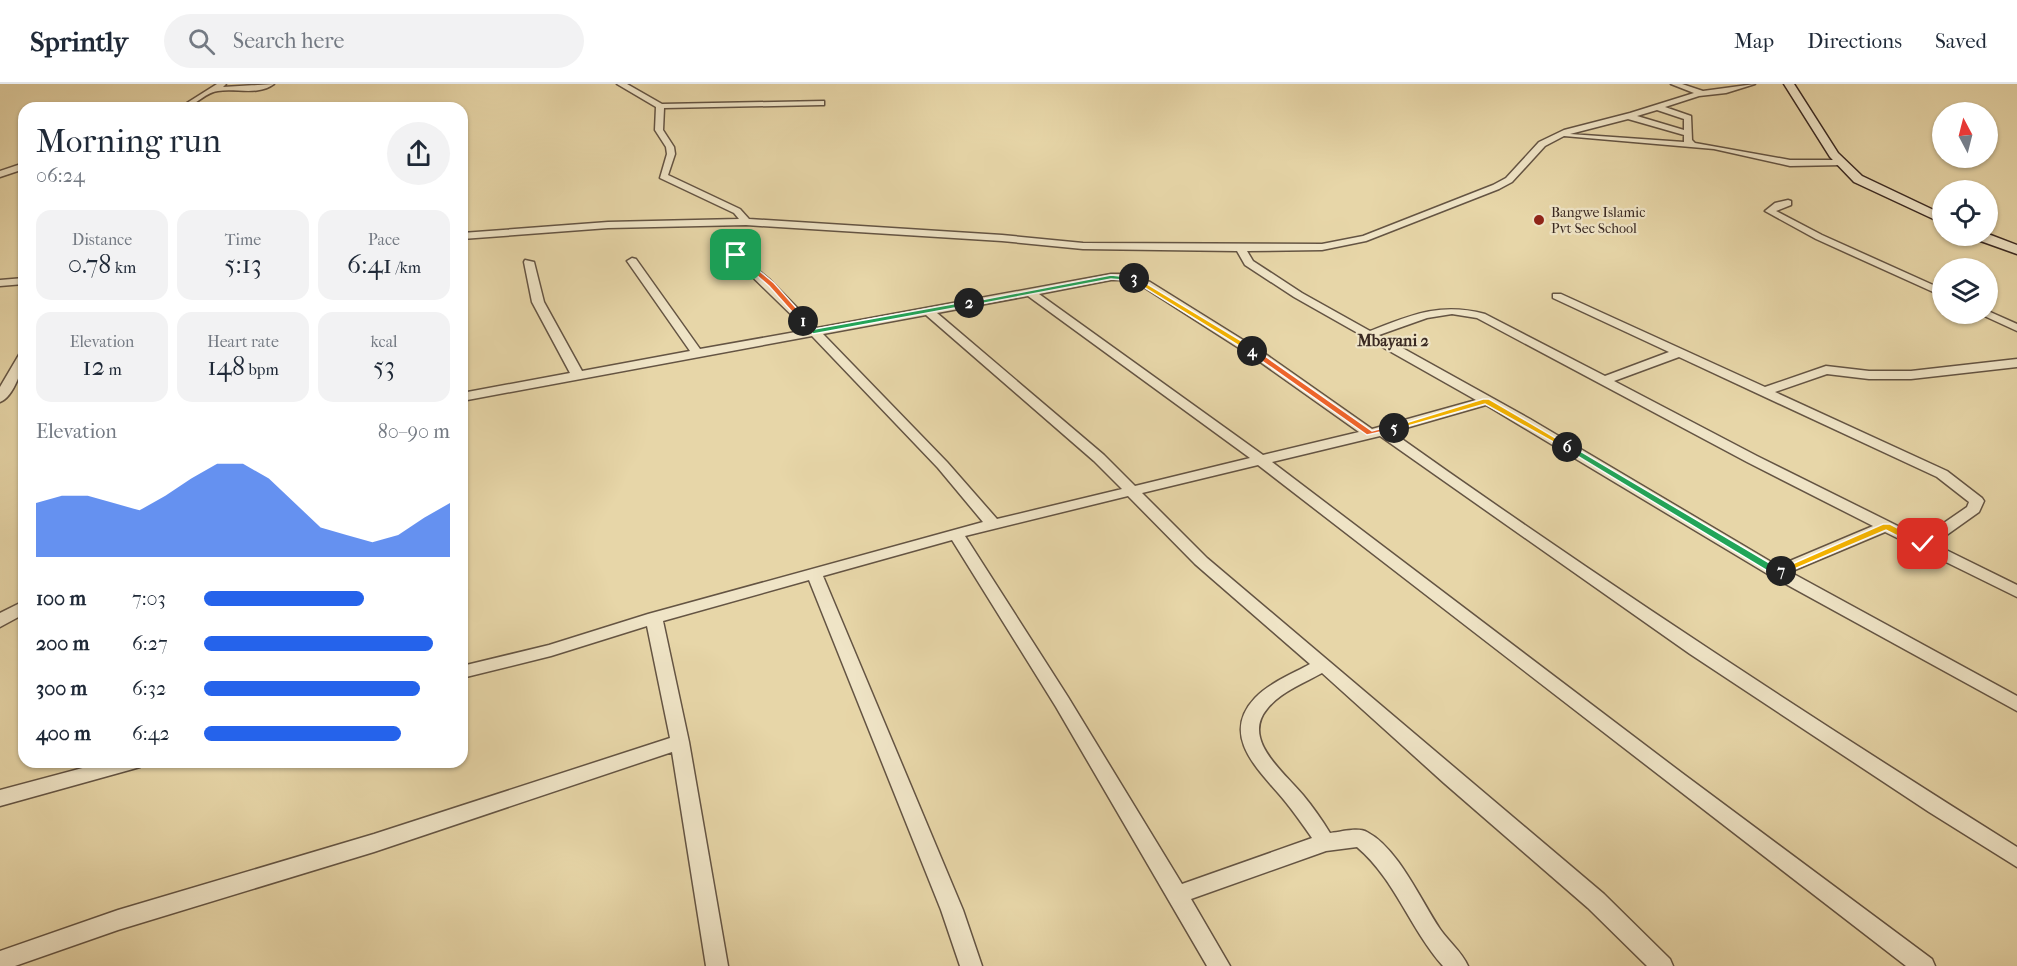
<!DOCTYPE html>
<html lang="en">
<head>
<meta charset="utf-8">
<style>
  :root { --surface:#fff; --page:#f2f2f3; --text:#1f2937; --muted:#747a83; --line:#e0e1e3; --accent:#2563eb }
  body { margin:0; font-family:"IM FELL French Canon",serif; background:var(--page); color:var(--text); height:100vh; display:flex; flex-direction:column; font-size:22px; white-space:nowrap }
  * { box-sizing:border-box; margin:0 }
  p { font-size:20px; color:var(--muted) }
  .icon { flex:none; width:33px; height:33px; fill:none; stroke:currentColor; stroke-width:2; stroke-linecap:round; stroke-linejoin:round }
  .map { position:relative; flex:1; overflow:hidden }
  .sheet { position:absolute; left:18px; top:18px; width:450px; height:666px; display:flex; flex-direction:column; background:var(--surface); border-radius:18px; box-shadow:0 2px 4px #0004 }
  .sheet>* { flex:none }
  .needle { width:39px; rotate:353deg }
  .fabs { position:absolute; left:1932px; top:18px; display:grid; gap:12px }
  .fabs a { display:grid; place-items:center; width:66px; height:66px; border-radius:50%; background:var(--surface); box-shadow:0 2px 4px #0004; font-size:30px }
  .pin { position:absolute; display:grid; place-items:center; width:51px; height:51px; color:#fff; margin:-26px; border-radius:12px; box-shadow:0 3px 9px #0006 }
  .km { position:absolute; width:30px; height:30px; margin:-15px; border-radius:50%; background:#222; color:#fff; font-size:16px; line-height:30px; text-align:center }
  .round { display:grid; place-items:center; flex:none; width:63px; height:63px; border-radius:32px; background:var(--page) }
  .headline { display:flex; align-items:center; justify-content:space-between; height:102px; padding:0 18px }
  h1 { font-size:33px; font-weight:600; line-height:45px }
  .metrics { display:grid; grid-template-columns:repeat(3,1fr); gap:9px; height:102px; padding:6px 18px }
  .metrics div { display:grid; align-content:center; border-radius:15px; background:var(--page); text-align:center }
  .metrics b { font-size:26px; font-weight:600 }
  .metrics small { font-size:16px; font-weight:400 }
  .metrics p { font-size:16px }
  .chart { height:168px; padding:12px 18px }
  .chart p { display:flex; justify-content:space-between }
  .chart svg { width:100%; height:108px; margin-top:6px; fill:var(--accent); opacity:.7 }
  ul { padding:0 18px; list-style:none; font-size:20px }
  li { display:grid; grid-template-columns:96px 72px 1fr; align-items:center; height:45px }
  li i { height:15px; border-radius:8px; background:var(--accent) }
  header { display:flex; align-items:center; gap:36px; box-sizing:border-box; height:84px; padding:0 30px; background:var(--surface); border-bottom:2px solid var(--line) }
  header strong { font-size:28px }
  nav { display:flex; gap:33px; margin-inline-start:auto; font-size:21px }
  .search { width:420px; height:54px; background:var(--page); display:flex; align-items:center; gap:15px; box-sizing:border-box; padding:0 21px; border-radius:33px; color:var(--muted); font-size:22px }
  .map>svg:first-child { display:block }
</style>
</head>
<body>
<header>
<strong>Sprintly</strong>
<div class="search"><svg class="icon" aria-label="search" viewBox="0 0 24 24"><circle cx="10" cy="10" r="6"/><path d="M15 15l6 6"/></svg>Search here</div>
<nav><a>Map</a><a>Directions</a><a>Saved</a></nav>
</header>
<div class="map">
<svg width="2017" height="882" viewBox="0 0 2017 882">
  <rect width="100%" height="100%" fill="#e7d6a8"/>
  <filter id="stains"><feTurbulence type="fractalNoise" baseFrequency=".00333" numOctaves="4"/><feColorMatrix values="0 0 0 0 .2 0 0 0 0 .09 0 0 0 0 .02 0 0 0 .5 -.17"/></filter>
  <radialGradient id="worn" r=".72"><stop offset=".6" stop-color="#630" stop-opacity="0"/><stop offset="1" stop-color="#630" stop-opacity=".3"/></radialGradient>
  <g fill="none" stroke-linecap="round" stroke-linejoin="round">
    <defs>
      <path id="street" d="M217 0H226L223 3 274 0C258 12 236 4 218 7 203 9 195 24 179 24Z
        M617 0H627L662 20 824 17V21H821L664 24 663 46 674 63 675 70 668 91 740 125 749 135 1002 151 1083 159 1322 160 1363 152 1493 101 1506 94 1539 58 1564 46 1630 29 1694 9 1671 0H1682L1703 7 1755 0 1726 9 1699 12 1665 23 1691 32 1692 56 1695 59 1790 76H1840L1843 77V81L1790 82 1714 65 1564 52 1545 62 1512 98 1499 105 1366 157 1322 166 1247 167 1253 177 1302 209 1370 247C1411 231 1440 218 1485 230L1605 292 1669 268 1553 214V210H1561L1765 303 1826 282 1869 287H1911L2017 275V283L1911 295H1869L1827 290 1775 308 1947 387 1982 414 1984 417 1979 428 1934 460 2017 501V513L1885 448 1790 488 2017 612V627L1771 492 1486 321 1392 348C1596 493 1805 630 2017 763V783L1929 728 1690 570 1380 352 1272 378 1682 689 1932 875 1935 882H1906L1258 381 1142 409 1207 474 1604 810 1670 875 1673 882H1647L1588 824 1444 699 1322 589C1304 599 1280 608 1267 625 1241 656 1285 689 1303 711 1313 723 1322 736 1330 749 1341 748 1358 743 1367 748 1398 764 1421 817 1440 845 1449 858 1462 868 1468 882H1443C1410 845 1395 795 1357 763L1326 767 1191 815 1230 882H1207L1056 623 952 456 823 492 963 826 982 882H960L941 826 809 496 663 537 689 658 728 882H706L672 668 374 768 118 846 15 882H0V867L118 826 374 750 670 654 647 542 551 572 462 594V582L549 561 648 530 983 438 938 384 812 252 462 317V309L570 289 532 218 524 178 525 176 534 178 544 218 582 287 690 267 627 177 632 174 636 175 700 265 807 246 732 173V169L736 168 770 196 817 244 1111 190H1128L1150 198 1264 269 1372 345 1476 316 1294 213 1245 181 1237 167 1083 165 1002 157 746 141 608 144 462 155V149L608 138 739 135 734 129 660 94 667 70 666 63 655 46 656 23ZM1657 26 1684 35V46L1637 32ZM1628 35 1684 51V58L1570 50ZM1111 196H1127L1142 202 1256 275 1359 348 1263 371 1039 210ZM1028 212 1250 374 1135 402 1104 371 937 229ZM1452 230 1477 234 1747 378 1873 442 1778 482 1530 335 1379 251 1427 234ZM926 231 1094 377 1122 405 997 435 947 378 823 250ZM1679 273 1937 393 1969 418 1967 423 1922 454 1757 372 1614 297ZM1128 412 1195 480 1310 580C1292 590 1269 599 1255 614 1219 652 1260 687 1284 716 1294 728 1303 741 1312 754L1182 800 1068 613 965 452Z
        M24 79V85L0 93V87Z
        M1788 116 1791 117V121L1776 127 1822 151 1942 205V212L1816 155 1765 127 1775 119Z
        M24 194V200L0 202V196Z
        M1988 227 2017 240V247L1980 230H1988Z
        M24 268C24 282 14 313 0 318V303L20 269Z
        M24 517V530L0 543V529Z
        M105 678H143L140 683 133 685 0 722V706Z"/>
      <path id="secondary" d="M1784 0H1794L1838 69 1862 92 1942 130V139L1854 98 1830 73Z
        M1988 150 2017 161V170L1975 155 1973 152Z"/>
    </defs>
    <use href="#street" stroke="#645443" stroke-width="3"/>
    <use href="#secondary" stroke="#392821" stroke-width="3"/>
    <use href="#street" fill="#efe4c6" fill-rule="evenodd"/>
    <use href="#secondary" fill="#efe4c6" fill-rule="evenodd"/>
  </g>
  <path fill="#f0652b" stroke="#fff" stroke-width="1.5" d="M734 169H738L774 199 806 235V238H801L769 202 734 172Z"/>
  <path fill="#22a559" stroke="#fff" stroke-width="1.5" d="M969 217 971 221 813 250 800 237 806 235 815 245Z"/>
  <path fill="#22a559" stroke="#fff" stroke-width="1.5" d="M1111 191 1138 194 1134 197 1111 195 969 222 965 219Z"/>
  <path fill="#f5b400" stroke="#fff" stroke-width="1.5" d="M1134 192 1255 265 1256 267 1249 268 1132 196Z"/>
  <path fill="#f0652b" stroke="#fff" stroke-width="1.5" d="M1249 265H1255L1372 347 1394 341 1398 344 1367 351 1249 268Z"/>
  <path fill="#f5b400" stroke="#fff" stroke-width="1.5" d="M1483 315H1489L1571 363 1564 364 1485 320 1394 346 1389 344Z"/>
  <path fill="#22a559" stroke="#fff" stroke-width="1.5" d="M1564 361H1570L1778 484 1786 487 1781 491H1774L1564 364Z"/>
  <path fill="#f5b400" stroke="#fff" stroke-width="1.5" d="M1883 440H1890L1928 460 1919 463 1886 446 1785 489 1781 490 1776 487Z"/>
  <circle fill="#8f2418" stroke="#efe4c6" stroke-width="2" cx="1539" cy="136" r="6"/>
  <g text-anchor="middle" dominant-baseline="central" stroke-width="4.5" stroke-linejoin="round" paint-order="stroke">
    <g font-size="14" fill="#392821" stroke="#efe4c6" text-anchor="start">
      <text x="1551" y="128">Bangwe Islamic<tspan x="1551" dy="16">Pvt Sec School</tspan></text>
    </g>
    <g font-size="16" font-weight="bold" fill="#392821" stroke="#efe4c6">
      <text x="1393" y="256">Mbayani 2</text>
    </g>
  </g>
  <rect width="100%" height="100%" filter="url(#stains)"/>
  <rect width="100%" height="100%" fill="url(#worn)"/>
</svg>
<div class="fabs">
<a><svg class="needle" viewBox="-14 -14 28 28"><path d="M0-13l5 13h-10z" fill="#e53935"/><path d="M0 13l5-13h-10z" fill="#747a83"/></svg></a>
<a><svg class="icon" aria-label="locate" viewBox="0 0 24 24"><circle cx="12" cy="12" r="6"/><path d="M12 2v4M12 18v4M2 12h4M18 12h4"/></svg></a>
<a><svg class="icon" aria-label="layers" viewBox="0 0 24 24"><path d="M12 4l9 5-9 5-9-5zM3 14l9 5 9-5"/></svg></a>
</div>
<div class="pin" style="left:736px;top:171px;background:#1e9e55"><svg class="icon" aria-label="arrive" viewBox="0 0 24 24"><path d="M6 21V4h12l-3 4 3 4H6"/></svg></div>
<div class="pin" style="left:1923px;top:460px;background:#d93025"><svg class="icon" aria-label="check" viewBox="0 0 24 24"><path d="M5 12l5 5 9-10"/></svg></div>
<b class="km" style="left:803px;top:237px">1</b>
<b class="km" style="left:969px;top:219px">2</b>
<b class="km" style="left:1134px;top:194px">3</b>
<b class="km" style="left:1252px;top:267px">4</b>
<b class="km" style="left:1394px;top:344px">5</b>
<b class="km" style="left:1567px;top:363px">6</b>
<b class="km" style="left:1781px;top:487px">7</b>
<section class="sheet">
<div class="headline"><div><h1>Morning run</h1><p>06:24</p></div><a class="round"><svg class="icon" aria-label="share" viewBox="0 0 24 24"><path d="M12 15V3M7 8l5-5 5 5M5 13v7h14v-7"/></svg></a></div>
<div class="metrics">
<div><p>Distance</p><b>0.78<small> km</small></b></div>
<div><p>Time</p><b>5:13</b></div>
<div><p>Pace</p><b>6:41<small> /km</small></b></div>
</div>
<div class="metrics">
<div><p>Elevation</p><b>12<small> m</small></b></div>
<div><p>Heart rate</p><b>148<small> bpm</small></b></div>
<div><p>kcal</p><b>53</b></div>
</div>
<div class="chart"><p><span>Elevation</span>80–90 m</p>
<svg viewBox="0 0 160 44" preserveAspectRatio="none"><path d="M0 44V22L10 19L20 19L30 22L40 25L50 19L60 12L70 6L80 6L90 12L100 22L110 32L120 35L130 38L140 35L150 28L160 22V44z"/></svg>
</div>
<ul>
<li><b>100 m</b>7:03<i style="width:65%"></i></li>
<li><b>200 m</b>6:27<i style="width:93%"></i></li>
<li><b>300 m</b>6:32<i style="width:88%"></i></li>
<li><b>400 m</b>6:42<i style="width:80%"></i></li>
</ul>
</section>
</div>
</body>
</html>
